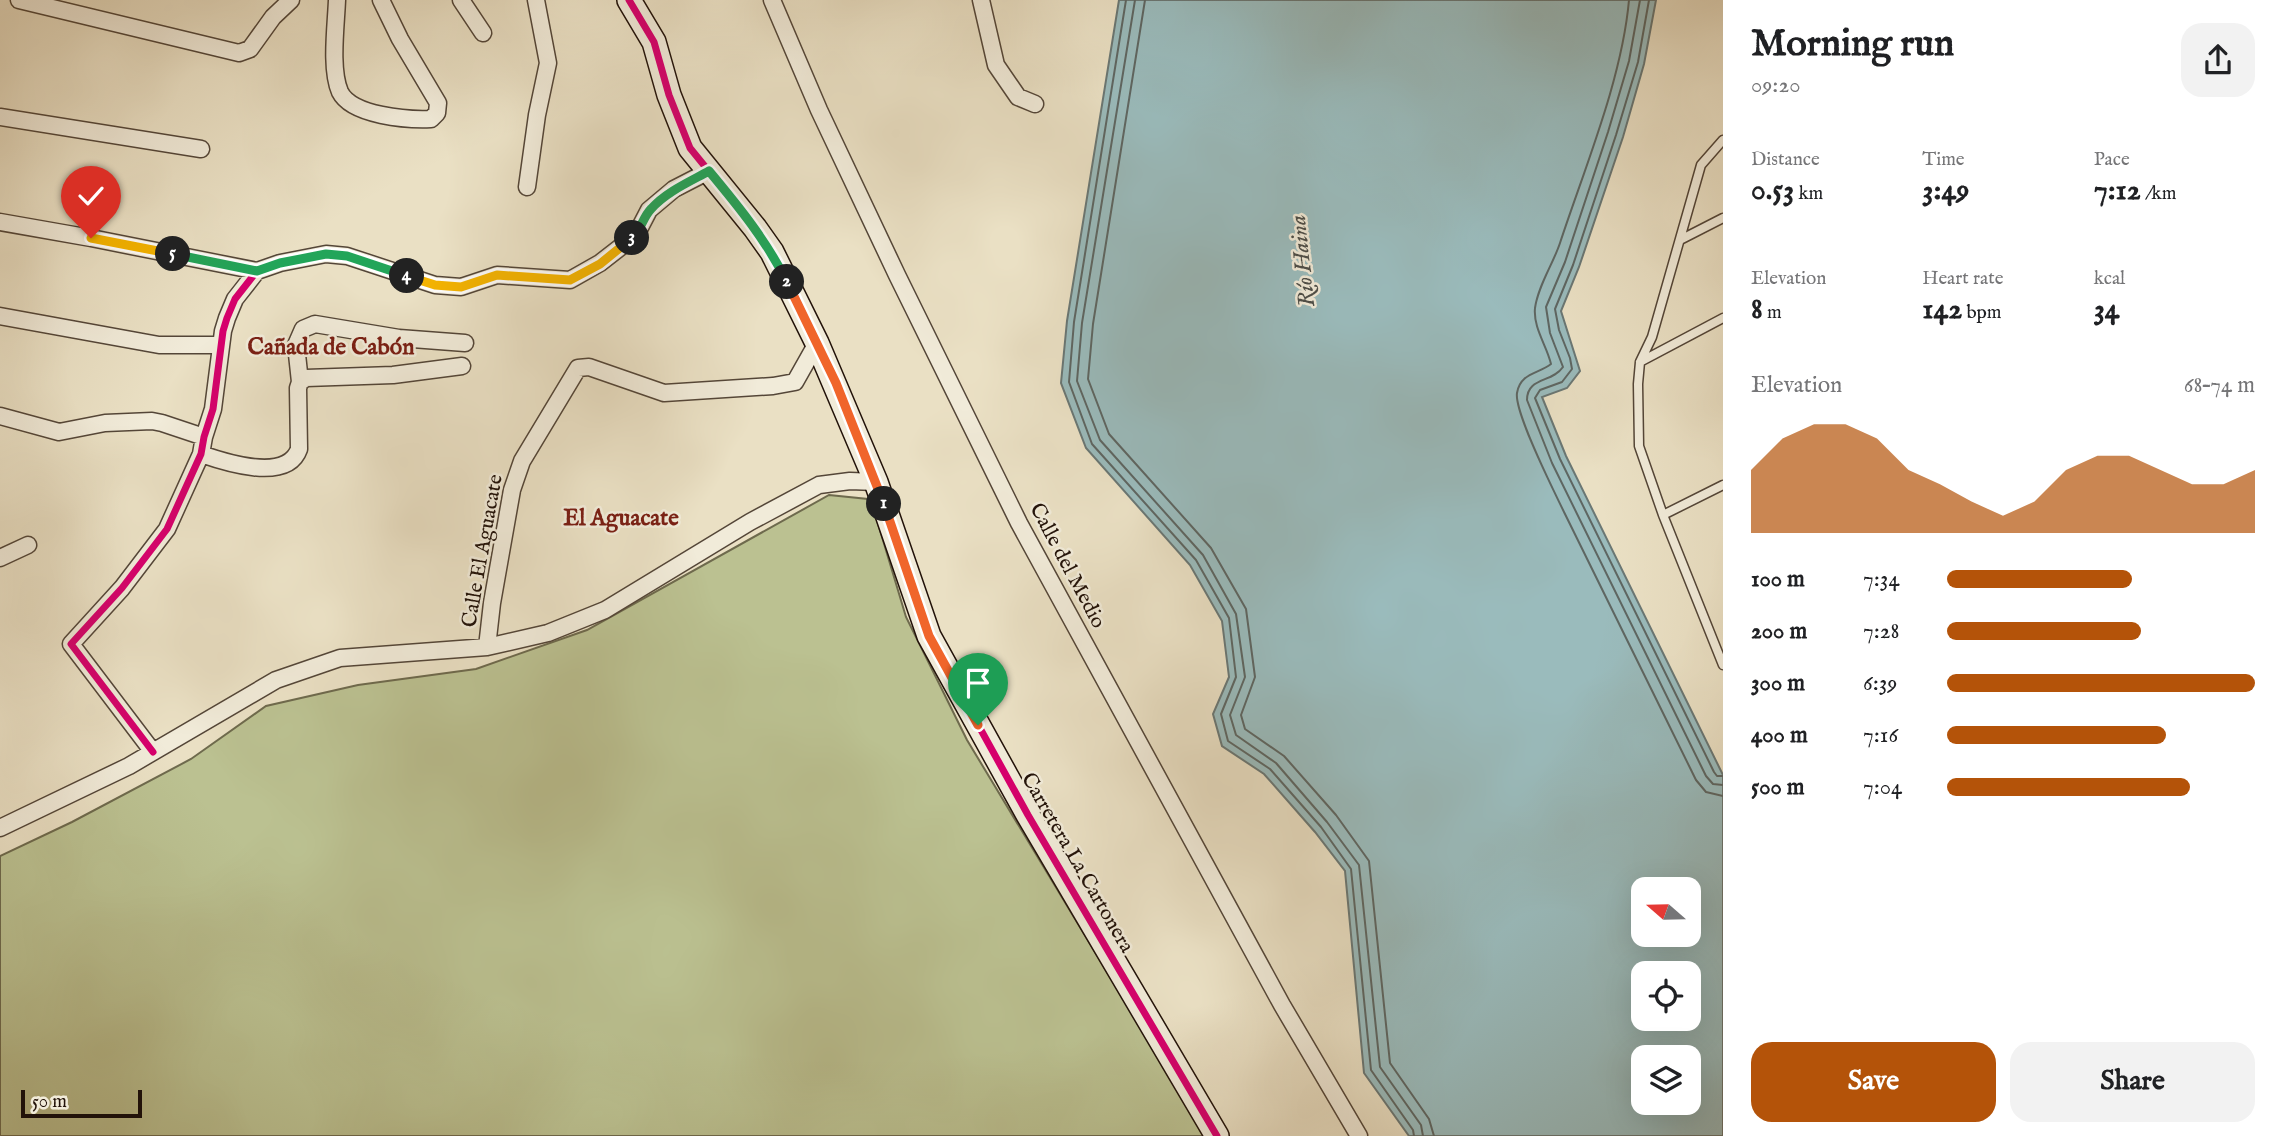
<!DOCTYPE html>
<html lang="en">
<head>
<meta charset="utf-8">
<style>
  :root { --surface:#fff; --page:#f2f2f2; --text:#202124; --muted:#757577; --accent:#b45309 }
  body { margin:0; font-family:"IM FELL English",serif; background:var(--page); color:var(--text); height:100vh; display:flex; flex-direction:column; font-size:26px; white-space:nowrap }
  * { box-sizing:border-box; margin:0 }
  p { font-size:23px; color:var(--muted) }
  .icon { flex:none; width:38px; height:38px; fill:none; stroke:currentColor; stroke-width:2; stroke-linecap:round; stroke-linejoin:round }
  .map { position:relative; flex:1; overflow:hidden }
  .details { display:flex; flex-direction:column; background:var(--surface); width:560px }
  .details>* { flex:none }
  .needle { width:46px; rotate:290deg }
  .controls { position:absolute; left:1631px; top:877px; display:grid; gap:14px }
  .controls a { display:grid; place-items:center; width:70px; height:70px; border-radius:14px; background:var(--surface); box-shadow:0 7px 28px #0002; font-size:35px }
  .scale { position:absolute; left:21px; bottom:18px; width:121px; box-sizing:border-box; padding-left:7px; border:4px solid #221209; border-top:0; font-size:19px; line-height:24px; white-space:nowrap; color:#221209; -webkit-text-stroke:5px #f1ebd9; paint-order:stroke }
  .pin { position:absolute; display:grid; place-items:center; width:60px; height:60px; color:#fff; margin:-72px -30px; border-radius:50% 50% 50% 0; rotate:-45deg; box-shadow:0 0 7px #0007 }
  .pin .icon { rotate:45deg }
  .km { position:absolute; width:35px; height:35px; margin:-18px; border-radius:50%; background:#222; color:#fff; font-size:19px; line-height:35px; text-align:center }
  .round { display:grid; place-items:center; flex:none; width:74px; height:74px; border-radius:21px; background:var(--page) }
  .headline { display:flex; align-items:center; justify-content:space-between; height:119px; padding:0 28px }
  h1 { font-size:38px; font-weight:800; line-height:52px }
  .metrics { display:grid; grid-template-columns:repeat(3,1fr); gap:10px; height:119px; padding:7px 28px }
  .metrics div { display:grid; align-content:center }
  .metrics b { font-size:30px; font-weight:800 }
  .metrics small { font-size:19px; font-weight:400 }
  .metrics p { font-size:19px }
  .chart { height:196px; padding:14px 28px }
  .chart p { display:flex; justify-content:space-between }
  .chart svg { width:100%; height:126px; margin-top:7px; fill:var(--accent); opacity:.7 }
  .cta { display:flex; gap:14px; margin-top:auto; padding:14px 28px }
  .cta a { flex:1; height:80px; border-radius:21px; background:var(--accent); color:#fff; font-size:28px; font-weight:800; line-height:80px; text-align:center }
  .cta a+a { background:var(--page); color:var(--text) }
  ul { padding:0 28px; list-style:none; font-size:23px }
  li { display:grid; grid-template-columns:112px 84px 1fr; align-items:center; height:52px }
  li i { height:18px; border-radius:9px; background:var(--accent) }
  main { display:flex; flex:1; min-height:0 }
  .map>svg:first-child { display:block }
</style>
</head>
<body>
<main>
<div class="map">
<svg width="1723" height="1136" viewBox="0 0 1723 1136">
  <rect width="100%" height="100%" fill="#eae0c4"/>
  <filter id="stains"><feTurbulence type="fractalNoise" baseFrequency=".00286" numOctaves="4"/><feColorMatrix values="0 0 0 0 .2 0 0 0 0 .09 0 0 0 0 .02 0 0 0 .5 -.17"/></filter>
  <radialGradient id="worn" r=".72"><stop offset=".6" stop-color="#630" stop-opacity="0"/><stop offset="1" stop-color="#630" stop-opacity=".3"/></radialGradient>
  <path fill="#bbc191" stroke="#6e6a4d" stroke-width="2" d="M829 495 868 499 876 517 906 617 967 740 1206 1136H0V856L72 822 191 759 266 706 358 685 476 669 587 630Z"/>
  <path fill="#9abbbc" stroke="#6a7774" stroke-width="2" fill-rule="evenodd" d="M1119 0H1656L1644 64 1623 137 1579 267 1561 311 1580 371 1567 388 1542 397 1566 456 1723 775V1136H1409L1364 1073 1345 871 1315 832 1264 774 1222 746 1213 714 1229 677 1222 621 1190 565 1086 448 1061 383 1067 321ZM1643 889H1689V934H1643ZM1643 973H1689V1018H1643ZM1643 1057H1689V1102H1643Z"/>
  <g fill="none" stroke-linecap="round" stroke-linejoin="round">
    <path stroke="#5e6662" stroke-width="2" d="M1126 0 1074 322 1069 382 1092 444 1196 560 1229 618 1236 677 1221 714 1228 741 1270 769 1321 827 1351 869 1371 1070 1413 1130 1414 1136
      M1135 0 1082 323 1077 381 1100 440 1203 555 1236 614 1245 677 1230 715 1236 735 1276 763 1327 822 1359 865 1380 1067 1421 1125 1423 1136
      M1145 0 1093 324 1088 379 1109 434 1211 548 1246 609 1255 677 1241 715 1245 729 1284 756 1336 815 1369 861 1390 1063 1429 1119 1434 1136
      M1629 0C1622 79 1585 167 1560 243 1553 264 1538 286 1535 308 1533 328 1547 346 1551 364 1538 374 1520 373 1517 393 1514 412 1554 491 1564 512 1608 601 1652 691 1696 780L1706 792 1723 796
      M1640 0 1629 61 1608 132 1565 262 1546 307 1550 333 1563 367C1552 383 1527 377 1527 400L1552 463 1706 776 1713 784 1723 785
      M1649 0 1638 62 1616 135 1573 265 1555 309 1559 330 1570 358 1572 369 1562 382 1540 390 1535 398 1560 459 1714 772 1717 776H1723"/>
    <defs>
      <path id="lane" d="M1723 140 1701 165 1652 337 1640 362 1638 384 1639 446 1663 515 1723 665
        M1680 240 1723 218
        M1640 362 1723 318
        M1663 515 1723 485"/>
      <path id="street" d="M19 0 239 53 250 49 273 17 291 0
        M337 0C336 26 330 69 340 92 352 116 408 120 431 119L437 113 438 103 400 39 381 0
        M461 0 483 33
        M772 0 819 110 897 275 1019 523 1282 1005 1359 1136
        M981 0 996 65 1018 97 1035 104
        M0 117 201 149
        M527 187 537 115 548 63 536 0
        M0 222 91 238 257 271
        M0 316 159 345H221
        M300 382 296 345 303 329 315 324 399 338 465 343
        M0 416 59 432 105 423 152 421 162 423 204 437
        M201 454C224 462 287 483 299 449L298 388 300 382 306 378 393 375 462 366
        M0 558 28 545
        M487 647 492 603 512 490 522 461 578 368 589 367 664 393 773 386 795 382 817 343
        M153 752 71 644 122 588 167 529 201 454 204 437 213 409 223 331 227 318 235 299 257 271 280 263 326 254 347 256 435 285 461 287 497 275 570 280 600 263 636 235 649 210 674 189 709 171
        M0 828 129 766 276 680 340 658 487 647 548 633 605 610 750 522 819 485 850 481 876 482"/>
      <path id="secondary" d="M629 0 654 42 669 95 690 148 755 228 772 252 817 343 876 482 929 636 1028 815 1217 1136"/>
    </defs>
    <use href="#lane" stroke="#544638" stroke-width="11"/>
    <use href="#street" stroke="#544638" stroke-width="19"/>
    <use href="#secondary" stroke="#221209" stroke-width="26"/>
    <use href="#lane" stroke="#f1ebd9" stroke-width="8"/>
    <use href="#street" stroke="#f1ebd9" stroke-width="16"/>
    <use href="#secondary" stroke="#f1ebd9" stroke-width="23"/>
    <defs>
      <path id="cycleway" d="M629 0 654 42 669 95 690 148 755 228 772 252 817 343 876 482 929 636 1028 815 1217 1136
        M153 752 71 644 122 588 167 529 201 454 204 437 213 409 223 331 227 318 235 299 257 271 280 263 326 254 347 256 435 285 461 287 497 275 570 280 600 263 636 235 649 210 674 189 709 171"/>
    </defs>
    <use href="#cycleway" stroke="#f1ebd9" stroke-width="11"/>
    <use href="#cycleway" stroke="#d6006c" stroke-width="7"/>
  </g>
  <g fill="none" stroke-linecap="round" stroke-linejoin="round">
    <defs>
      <path id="split-1" d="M884 504 929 636 978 725"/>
      <path id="split-2" d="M787 282 836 383 884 504"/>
      <path id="split-3" d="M632 238C641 230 643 217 651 209 666 192 689 182 709 171 739 207 766 240 787 282"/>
      <path id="split-4" d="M407 276 435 285 461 287 497 275 570 280 600 264 632 238"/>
      <path id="split-5" d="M173 254 257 271 280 263 326 254 347 256 407 276"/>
      <path id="split-6" d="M91 238 173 254"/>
    </defs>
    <use href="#split-1" stroke="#fff" stroke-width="14"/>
    <use href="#split-2" stroke="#fff" stroke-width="14"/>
    <use href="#split-3" stroke="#fff" stroke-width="14"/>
    <use href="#split-4" stroke="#fff" stroke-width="14"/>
    <use href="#split-5" stroke="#fff" stroke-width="14"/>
    <use href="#split-6" stroke="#fff" stroke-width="14"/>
    <use href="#split-1" stroke="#f0652b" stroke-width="9"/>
    <use href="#split-2" stroke="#f0652b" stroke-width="9"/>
    <use href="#split-3" stroke="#22a559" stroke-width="9"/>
    <use href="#split-4" stroke="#f5b400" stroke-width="9"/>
    <use href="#split-5" stroke="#22a559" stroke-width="9"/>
    <use href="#split-6" stroke="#f5b400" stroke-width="9"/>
  </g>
  <g text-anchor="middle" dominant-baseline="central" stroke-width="5" stroke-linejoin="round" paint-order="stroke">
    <g font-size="21" fill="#221209" stroke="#f1ebd9">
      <text transform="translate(483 551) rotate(-80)">Calle El Aguacate</text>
      <text transform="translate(1067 566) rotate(62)">Calle del Medio</text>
      <text transform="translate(1077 863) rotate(60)">Carretera La Cartonera</text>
    </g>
    <g font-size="23" font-style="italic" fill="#4c4d48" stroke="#f1ebd9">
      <text transform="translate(1303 261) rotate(-96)">Río Haina</text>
    </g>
    <g font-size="23" font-weight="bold" fill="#7a1f14" stroke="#f1ebd9">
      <text x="331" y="347">Cañada de Cabón</text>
      <text x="621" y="518">El Aguacate</text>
    </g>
  </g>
  <rect width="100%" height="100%" filter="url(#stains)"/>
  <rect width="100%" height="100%" fill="url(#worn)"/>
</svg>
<div class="controls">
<a><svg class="needle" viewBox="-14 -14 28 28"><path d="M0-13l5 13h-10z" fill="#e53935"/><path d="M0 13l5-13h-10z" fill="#757577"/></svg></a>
<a><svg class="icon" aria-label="locate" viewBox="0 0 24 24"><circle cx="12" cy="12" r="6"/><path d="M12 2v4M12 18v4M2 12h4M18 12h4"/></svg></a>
<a><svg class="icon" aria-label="layers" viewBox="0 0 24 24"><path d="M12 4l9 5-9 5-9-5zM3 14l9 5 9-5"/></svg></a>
</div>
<div class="scale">50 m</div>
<div class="pin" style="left:978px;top:725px;background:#1e9e55"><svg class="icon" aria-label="arrive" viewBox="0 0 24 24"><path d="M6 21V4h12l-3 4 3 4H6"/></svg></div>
<div class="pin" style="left:91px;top:238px;background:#d93025"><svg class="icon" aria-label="check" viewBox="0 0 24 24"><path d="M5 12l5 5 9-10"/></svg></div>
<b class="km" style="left:884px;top:504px">1</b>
<b class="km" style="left:787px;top:282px">2</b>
<b class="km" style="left:632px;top:238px">3</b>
<b class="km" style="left:407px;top:276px">4</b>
<b class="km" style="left:173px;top:254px">5</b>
</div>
<section class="details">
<div class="headline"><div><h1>Morning run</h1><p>09:20</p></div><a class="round"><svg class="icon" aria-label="share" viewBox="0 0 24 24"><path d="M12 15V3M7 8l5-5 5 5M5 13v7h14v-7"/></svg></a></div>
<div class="metrics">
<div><p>Distance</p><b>0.53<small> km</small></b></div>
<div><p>Time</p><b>3:49</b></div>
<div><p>Pace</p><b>7:12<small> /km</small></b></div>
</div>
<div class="metrics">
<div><p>Elevation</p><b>8<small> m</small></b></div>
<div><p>Heart rate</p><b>142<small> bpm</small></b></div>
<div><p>kcal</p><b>34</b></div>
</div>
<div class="chart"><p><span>Elevation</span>68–74 m</p>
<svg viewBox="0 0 160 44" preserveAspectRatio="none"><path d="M0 44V22L10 11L20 6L30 6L40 11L50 22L60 27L70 33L80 38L90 33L100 22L110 17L120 17L130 22L140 27L150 27L160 22V44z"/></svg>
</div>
<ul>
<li><b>100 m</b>7:34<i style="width:60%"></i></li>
<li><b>200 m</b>7:28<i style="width:63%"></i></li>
<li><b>300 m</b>6:39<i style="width:100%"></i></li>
<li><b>400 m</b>7:16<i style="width:71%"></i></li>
<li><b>500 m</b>7:04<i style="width:79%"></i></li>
</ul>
<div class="cta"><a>Save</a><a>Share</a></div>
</section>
</main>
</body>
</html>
